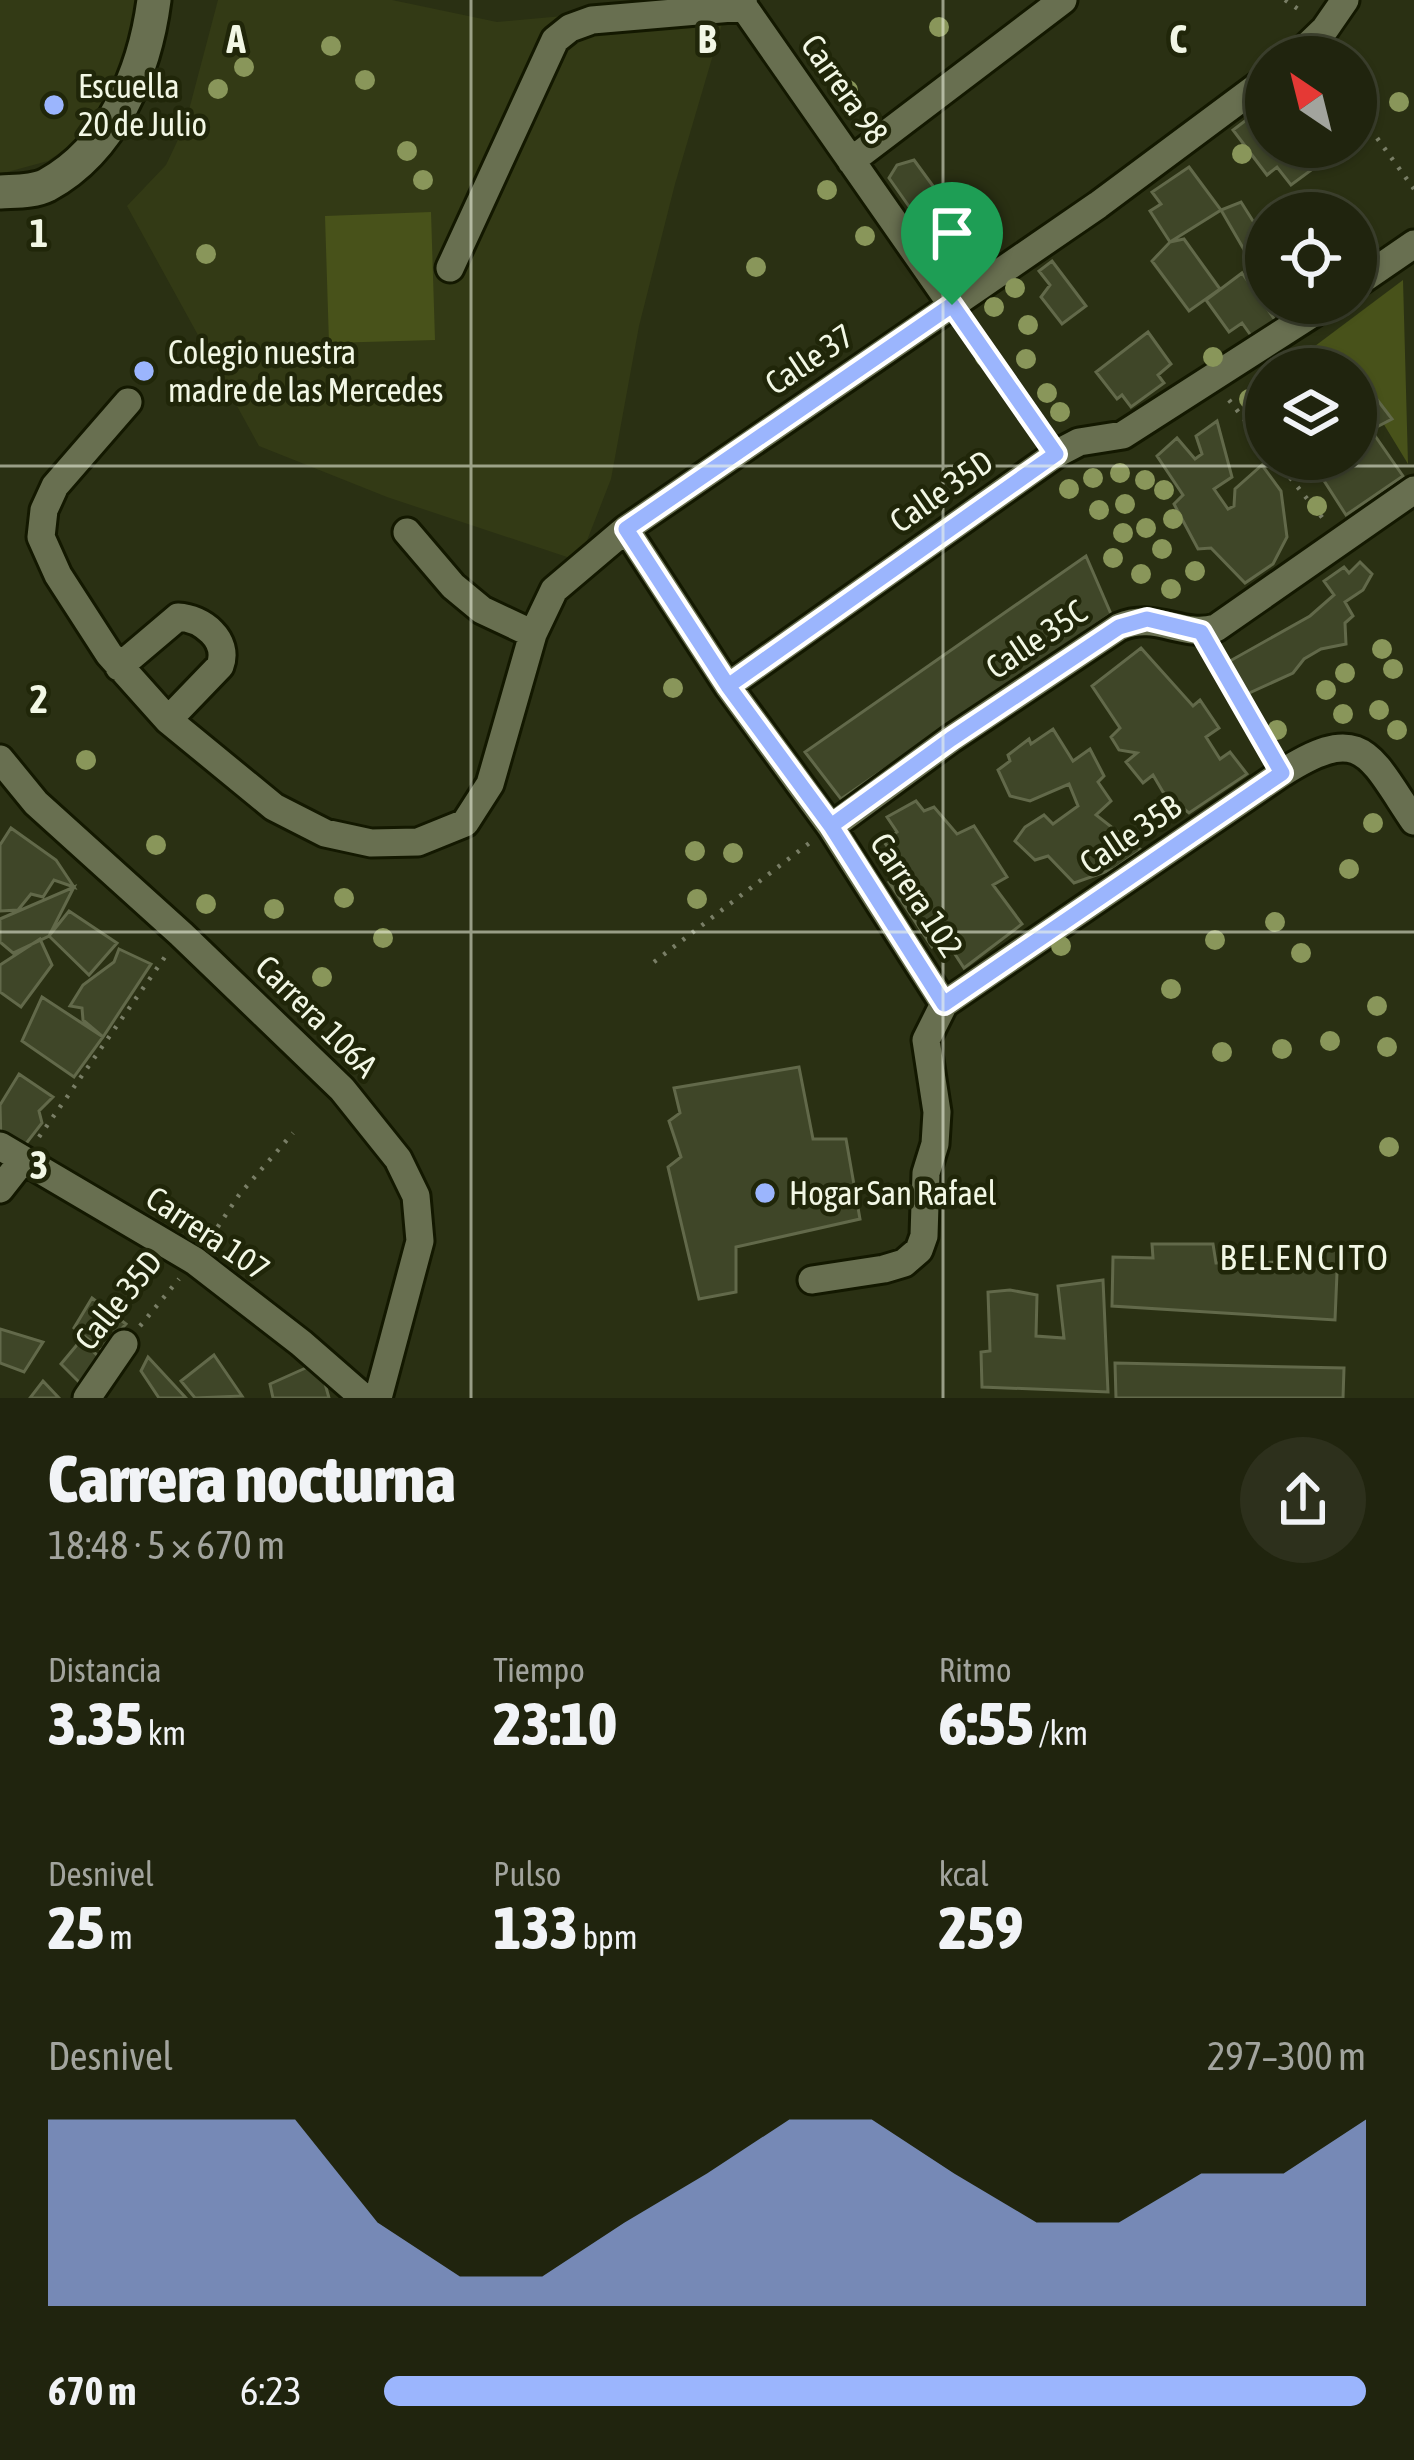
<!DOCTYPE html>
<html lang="es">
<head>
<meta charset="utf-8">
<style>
  :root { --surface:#20240e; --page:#2d301c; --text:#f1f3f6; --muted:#a2a49e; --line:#3d412e; --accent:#9bb5fd }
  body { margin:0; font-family:"Asap Condensed",sans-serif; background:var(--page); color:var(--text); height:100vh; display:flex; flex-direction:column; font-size:45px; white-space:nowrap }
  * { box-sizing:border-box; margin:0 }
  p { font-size:39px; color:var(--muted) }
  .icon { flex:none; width:66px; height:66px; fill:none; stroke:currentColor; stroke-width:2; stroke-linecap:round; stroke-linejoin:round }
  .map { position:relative; height:1398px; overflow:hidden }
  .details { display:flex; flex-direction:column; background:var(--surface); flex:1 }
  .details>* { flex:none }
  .needle { width:78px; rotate:325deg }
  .buttons { position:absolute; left:1245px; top:36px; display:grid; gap:24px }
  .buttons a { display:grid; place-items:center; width:132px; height:132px; border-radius:50%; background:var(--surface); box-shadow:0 3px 9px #0004,0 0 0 3px var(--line); font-size:60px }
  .pin { position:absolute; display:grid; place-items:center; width:102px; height:102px; color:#fff; margin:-123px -51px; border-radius:50% 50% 50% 0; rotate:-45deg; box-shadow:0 0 12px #0007 }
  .pin .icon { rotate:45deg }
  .round { display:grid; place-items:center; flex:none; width:126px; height:126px; border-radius:63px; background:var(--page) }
  .summary { display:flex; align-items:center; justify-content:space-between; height:204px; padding:0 48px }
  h1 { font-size:66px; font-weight:800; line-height:90px }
  .figures { display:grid; grid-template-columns:repeat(3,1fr); gap:18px; height:204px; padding:12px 48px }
  .figures div { display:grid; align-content:center }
  .figures b { font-size:60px; font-weight:800 }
  .figures small { font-size:33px; font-weight:400 }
  .figures p { font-size:33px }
  .chart { height:336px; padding:24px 48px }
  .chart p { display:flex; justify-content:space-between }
  .chart svg { width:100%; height:216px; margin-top:12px; fill:var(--accent); opacity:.7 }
  ul { padding:0 48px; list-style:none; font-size:39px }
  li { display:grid; grid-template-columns:192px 144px 1fr; align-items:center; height:90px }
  li i { height:30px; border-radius:15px; background:var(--accent) }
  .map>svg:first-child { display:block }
</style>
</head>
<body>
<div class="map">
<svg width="1414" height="1398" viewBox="0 0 1414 1398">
  <rect width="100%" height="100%" fill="#2a3013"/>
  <path fill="#333a15" d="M0 0H148L150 14 91 131 48 161 0 174Z
    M218 0H392L497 22 629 10 725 14 675 184 639 326 611 479 579 561 387 497 259 446 127 206 166 165 185 125Z"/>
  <path fill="#48521a" d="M431 212 435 340 329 343 325 216Z
    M1403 280 1408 464 1363 390 1356 388V369H1304L1291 364Z"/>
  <path fill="#3f4628" stroke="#62694a" stroke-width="3" d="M1266 105V147H1298L1314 168 1291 185 1277 167 1267 175 1233 130Z
    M914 160 941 197 915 215 889 178 897 165Z
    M1189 167 1221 210 1170 242 1150 211 1161 204 1152 192Z
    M1241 202 1265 240 1246 253 1221 210Z
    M950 203 960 204 990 246 959 264 927 219Z
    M1184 239 1220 289 1189 311 1152 261 1170 242Z
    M1052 261 1086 306 1062 324 1041 297 1050 285 1039 271Z
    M1242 273 1275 320 1252 337 1242 323 1229 332 1206 300Z
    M1148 332 1171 364 1158 375 1164 383 1131 407 1122 395 1117 399 1096 372Z
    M1356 372 1392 419 1371 430 1403 476 1346 515 1319 473 1302 477 1294 459H1356Z
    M1217 421 1232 477 1214 489 1228 509 1234 506 1235 489 1262 465 1281 491 1287 537 1273 564 1245 583 1211 548 1198 549 1174 504 1183 495 1157 456 1177 438 1195 459 1202 454 1196 436Z
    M1086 556 1111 614 841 799 805 752Z
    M1360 562 1372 574 1363 590 1345 602 1353 616 1345 623 1346 644 1321 649 1304 659 1293 673 1247 694 1221 666 1310 616 1334 595 1324 581 1344 567 1349 573Z
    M1141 648 1193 706 1200 700 1219 728 1206 737 1220 759 1230 752 1247 774 1189 813 1163 792 1153 775 1143 783 1126 762 1137 753 1119 750 1111 737 1120 728 1092 686Z
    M1053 729 1073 761 1090 749 1104 776 1098 782 1111 801 1096 815 1141 850 1114 869 1074 883 1048 856 1035 860 1015 841 1025 827 1044 815 1053 824 1078 806 1069 784 1030 801 1010 796 998 770 1010 761 1008 755 1029 739 1031 744Z
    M916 801 924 811 934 807 957 834 974 826 1007 877 993 885 1022 924 964 968 945 939 932 947 889 882 905 870 884 842 897 832 887 817Z
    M11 828 56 860 74 887 54 880 43 897 31 894 18 910 0 911V845Z
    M74 887 49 936 13 953 0 942V919Z
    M69 911 117 943 89 975 49 936Z
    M40 939 52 965 21 1007 0 992V965Z
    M119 949 151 964 103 1037 83 1020 82 1008 70 1006 83 985 114 962Z
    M42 997 103 1037 74 1077 22 1041Z
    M799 1067 813 1139H846L860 1219 736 1247V1292L699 1299 668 1167 681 1157 669 1121 680 1113 674 1088Z
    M19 1074 53 1097 39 1111 42 1123 25 1145 1 1143 0 1105Z
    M1152 1244H1213L1216 1263 1301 1262 1303 1248 1338 1249 1335 1320 1112 1306 1113 1257 1153 1258Z
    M1103 1280 1108 1392 982 1387 981 1352 990 1351 988 1292 1010 1290 1037 1295 1036 1336 1064 1338 1058 1286Z
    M92 1298 126 1324 102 1350 74 1328Z
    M0 1329 43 1342 24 1372 0 1363Z
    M81 1340 100 1358 80 1383 61 1364Z
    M214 1355 242 1396 195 1398 181 1381Z
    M148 1357 186 1398H159L141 1371Z
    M319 1362 329 1398H273L270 1384Z
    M1115 1363 1344 1368 1343 1398H1116Z
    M43 1381 59 1398H30Z"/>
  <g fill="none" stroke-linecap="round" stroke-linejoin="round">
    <defs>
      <path id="minor" d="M743 0 744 7 952 305
        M1296 57 1325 29 1345 0
        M851 161 1063 0
        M450 268 555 40 570 28 592 20 744 7
        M1356 284 1414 244
        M128 402 55 486 44 510 41 537 58 575 109 654 168 720 274 807 325 833 371 843 418 842 465 823 490 784 533 634 554 590 626 529 1098 205 1266 80
        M626 529 728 686 831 827 944 1004
        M407 532 453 586 482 610 533 634
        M119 667 178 617C202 618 230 640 220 666L168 720
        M728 686 1056 454 1079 442 1123 435 1329 303
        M0 759 36 803 181 934 342 1089 398 1159 416 1196 420 1241 378 1398
        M831 827 951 739 1119 627C1157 611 1181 638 1216 628L1414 490
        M0 1146 195 1261 301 1343 364 1398
        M0 1189 22 1161
        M812 1280 884 1269 904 1263 919 1250 924 1236 926 1173 935 1144 937 1112 926 1040 944 1004 1282 773C1362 722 1369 754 1414 821
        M87 1398 124 1344"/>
      <path id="tertiary" d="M0 192C16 191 33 192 47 185 113 149 145 70 154 0"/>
    </defs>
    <use href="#minor" stroke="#131800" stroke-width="33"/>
    <use href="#tertiary" stroke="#131800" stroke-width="39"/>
    <path stroke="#797e66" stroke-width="4.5" stroke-dasharray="3 9" stroke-linecap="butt" d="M1285 0 1301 11
      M1356 109 1414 189
      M965 325 1041 433
      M1229 400 1266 447
      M1275 459 1325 521
      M1213 653 1270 753
      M654 962 812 841
      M39 1137 167 954
      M211 1237 239 1195 293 1133
      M140 1326 179 1279"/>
    <use href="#minor" stroke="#686f50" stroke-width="27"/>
    <use href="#tertiary" stroke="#686f50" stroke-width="33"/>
  </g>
  <g fill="#89965a">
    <circle cx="939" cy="27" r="10"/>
    <circle cx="331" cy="46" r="10"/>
    <circle cx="244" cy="67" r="10"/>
    <circle cx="365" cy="80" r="10"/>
    <circle cx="218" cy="89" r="10"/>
    <circle cx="848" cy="90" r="10"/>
    <circle cx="1399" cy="102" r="10"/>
    <circle cx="407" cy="151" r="10"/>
    <circle cx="1242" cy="154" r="10"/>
    <circle cx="423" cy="180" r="10"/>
    <circle cx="827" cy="190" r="10"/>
    <circle cx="865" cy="236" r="10"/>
    <circle cx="206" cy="254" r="10"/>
    <circle cx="756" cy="267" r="10"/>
    <circle cx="1015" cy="288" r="10"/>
    <circle cx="994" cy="307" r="10"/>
    <circle cx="1028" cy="325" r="10"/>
    <circle cx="985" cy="357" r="10"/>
    <circle cx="1213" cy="357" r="10"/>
    <circle cx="1026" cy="359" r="10"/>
    <circle cx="1047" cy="393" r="10"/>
    <circle cx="1249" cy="399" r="10"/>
    <circle cx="1060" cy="412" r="10"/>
    <circle cx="1120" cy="473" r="10"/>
    <circle cx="1093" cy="478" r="10"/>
    <circle cx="1145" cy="480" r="10"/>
    <circle cx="1069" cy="489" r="10"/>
    <circle cx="1164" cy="490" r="10"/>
    <circle cx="1125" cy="504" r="10"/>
    <circle cx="1317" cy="506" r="10"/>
    <circle cx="1099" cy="510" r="10"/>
    <circle cx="1173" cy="519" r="10"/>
    <circle cx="1146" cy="528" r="10"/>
    <circle cx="1123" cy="533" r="10"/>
    <circle cx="1162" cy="549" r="10"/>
    <circle cx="1113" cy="558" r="10"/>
    <circle cx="1195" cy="571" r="10"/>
    <circle cx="1141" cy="574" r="10"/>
    <circle cx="1171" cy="589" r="10"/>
    <circle cx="1382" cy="649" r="10"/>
    <circle cx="1393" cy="669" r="10"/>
    <circle cx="1345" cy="673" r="10"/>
    <circle cx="673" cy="688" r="10"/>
    <circle cx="1326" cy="690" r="10"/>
    <circle cx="1379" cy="710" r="10"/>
    <circle cx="1343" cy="714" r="10"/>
    <circle cx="1277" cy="730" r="10"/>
    <circle cx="1397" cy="730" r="10"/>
    <circle cx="86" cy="760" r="10"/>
    <circle cx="1373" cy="823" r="10"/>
    <circle cx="156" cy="845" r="10"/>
    <circle cx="695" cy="851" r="10"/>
    <circle cx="733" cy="853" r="10"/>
    <circle cx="1349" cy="869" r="10"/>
    <circle cx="344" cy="898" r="10"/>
    <circle cx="697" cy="899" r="10"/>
    <circle cx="206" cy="904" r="10"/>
    <circle cx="274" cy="909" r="10"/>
    <circle cx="1275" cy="922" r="10"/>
    <circle cx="383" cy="938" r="10"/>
    <circle cx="1215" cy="940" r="10"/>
    <circle cx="1061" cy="946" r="10"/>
    <circle cx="1301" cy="953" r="10"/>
    <circle cx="322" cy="977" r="10"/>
    <circle cx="1171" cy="989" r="10"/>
    <circle cx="1377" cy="1006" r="10"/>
    <circle cx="1330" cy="1041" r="10"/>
    <circle cx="1387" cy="1047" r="10"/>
    <circle cx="1282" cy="1049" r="10"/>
    <circle cx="1222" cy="1052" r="10"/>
    <circle cx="1389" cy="1147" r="10"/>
  </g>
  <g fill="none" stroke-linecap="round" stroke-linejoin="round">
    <defs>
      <path id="route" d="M952 305 1056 454 728 686 831 826 944 1004 1282 773 1201 632 1147 619 1119 627 951 739 831 826 728 686 626 529 952 305"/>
    </defs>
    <use href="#route" stroke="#fff" stroke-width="24"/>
    <use href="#route" stroke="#9bb5fd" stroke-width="15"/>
  </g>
  <path fill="none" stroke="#f2f7e5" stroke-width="3" stroke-opacity="0.55" d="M471 0V1398M943 0V1398M0 466H1414M0 932H1414"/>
  <g fill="#9bb5fd" stroke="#202609" stroke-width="4.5">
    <circle cx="54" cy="105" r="12"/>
    <circle cx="144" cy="371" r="12"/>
    <circle cx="765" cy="1193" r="12"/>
  </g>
  <g text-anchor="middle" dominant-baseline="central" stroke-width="9" stroke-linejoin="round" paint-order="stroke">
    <g font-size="33" fill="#f2f7e5" stroke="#202609" text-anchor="start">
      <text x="78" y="86">Escuella<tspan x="78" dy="38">20 de Julio</tspan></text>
      <text x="168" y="352">Colegio nuestra<tspan x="168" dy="38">madre de las Mercedes</tspan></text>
      <text x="789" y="1193">Hogar San Rafael</text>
    </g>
    <g font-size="33" fill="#f2f7e5" stroke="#202609">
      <text transform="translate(845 89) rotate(55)">Carrera 98</text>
      <text transform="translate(809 359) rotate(-34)">Calle 37</text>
      <text transform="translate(941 491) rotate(-35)">Calle 35D</text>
      <text transform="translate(1036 639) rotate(-34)">Calle 35C</text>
      <text transform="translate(1130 834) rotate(-34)">Calle 35B</text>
      <text transform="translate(917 895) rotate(57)">Carrera 102</text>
      <text transform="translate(317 1016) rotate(45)">Carrera 106A</text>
      <text transform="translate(208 1233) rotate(34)">Carrera 107</text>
      <text transform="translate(118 1300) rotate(-51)">Calle 35D</text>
    </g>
    <g font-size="36" letter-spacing="3" fill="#f2f7e5" stroke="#202609">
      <text x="1305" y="1257">BELENCITO</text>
    </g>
  </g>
  <g font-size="39" text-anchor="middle" font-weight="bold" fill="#f2f7e5" stroke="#202609" stroke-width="9" stroke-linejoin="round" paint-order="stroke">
    <text x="236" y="53">A</text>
    <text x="707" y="53">B</text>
    <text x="1178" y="53">C</text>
    <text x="39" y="247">1</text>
    <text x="39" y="713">2</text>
    <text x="39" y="1179">3</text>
  </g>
</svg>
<div class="buttons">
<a><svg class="needle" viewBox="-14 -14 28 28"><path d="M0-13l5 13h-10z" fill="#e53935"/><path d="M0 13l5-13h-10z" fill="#a2a49e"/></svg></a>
<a><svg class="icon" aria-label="locate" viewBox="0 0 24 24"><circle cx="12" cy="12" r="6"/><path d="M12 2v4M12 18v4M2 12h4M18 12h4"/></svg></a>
<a><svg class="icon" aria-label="layers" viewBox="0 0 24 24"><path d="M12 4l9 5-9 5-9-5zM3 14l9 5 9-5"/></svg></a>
</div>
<div class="pin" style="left:952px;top:305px;background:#1e9e55"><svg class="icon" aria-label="arrive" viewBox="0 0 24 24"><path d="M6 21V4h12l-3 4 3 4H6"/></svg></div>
</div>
<section class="details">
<div class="summary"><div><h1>Carrera nocturna</h1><p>18:48 · 5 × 670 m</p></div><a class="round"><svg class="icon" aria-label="share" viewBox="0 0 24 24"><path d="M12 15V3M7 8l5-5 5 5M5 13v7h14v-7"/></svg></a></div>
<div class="figures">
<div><p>Distancia</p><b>3.35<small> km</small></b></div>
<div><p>Tiempo</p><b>23:10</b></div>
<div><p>Ritmo</p><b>6:55<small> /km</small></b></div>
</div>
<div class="figures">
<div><p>Desnivel</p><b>25<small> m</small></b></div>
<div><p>Pulso</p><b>133<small> bpm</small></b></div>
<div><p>kcal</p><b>259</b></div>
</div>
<div class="chart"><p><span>Desnivel</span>297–300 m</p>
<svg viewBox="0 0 160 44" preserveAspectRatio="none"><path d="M0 44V6L10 6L20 6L30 6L40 27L50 38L60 38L70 27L80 17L90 6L100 6L110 17L120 27L130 27L140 17L150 17L160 6V44z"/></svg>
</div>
<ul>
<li><b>670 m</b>6:23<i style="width:100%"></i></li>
</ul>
</section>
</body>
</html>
